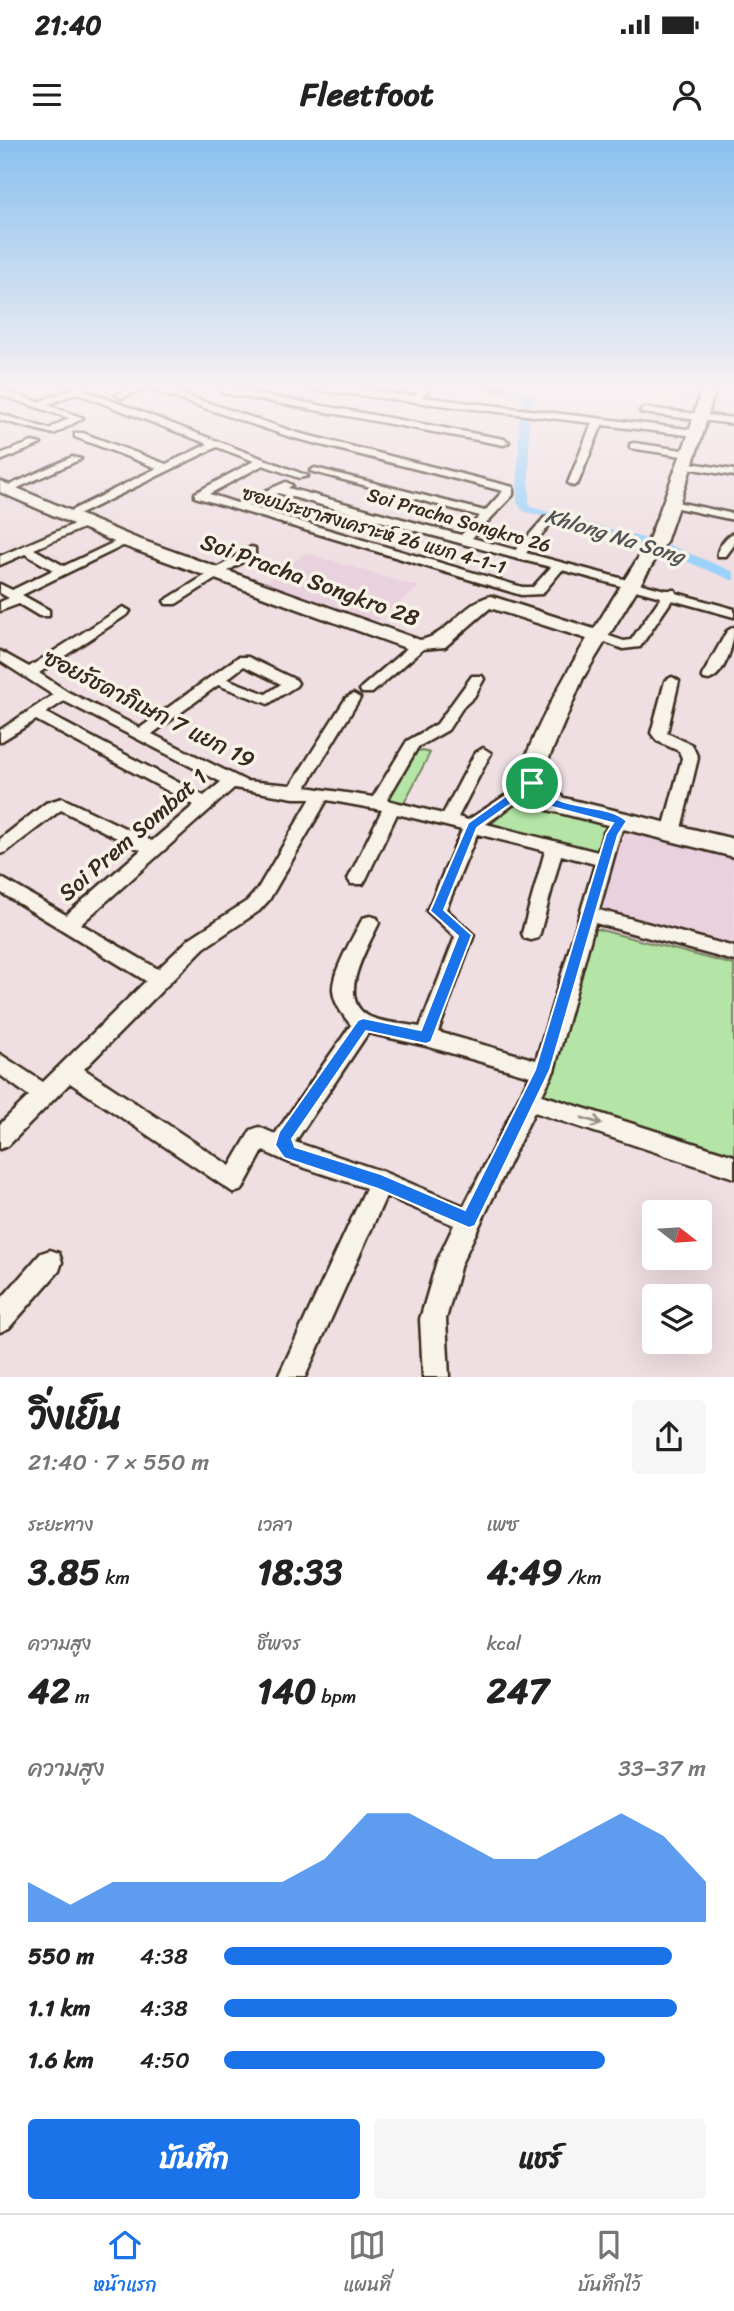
<!DOCTYPE html>
<html lang="th">
<head>
<meta charset="utf-8">
<style>
  :root { --surface:#fff; --page:#f6f6f6; --text:#222; --muted:#767676; --line:#e0e0e0; --accent:#1a73e8 }
  body { margin:0; font-family:Sriracha,"Playpen Sans Thai",sans-serif; background:var(--page); color:var(--text); height:100vh; display:flex; flex-direction:column; font-size:26px; white-space:nowrap }
  * { box-sizing:border-box; margin:0 }
  p { font-size:23px; color:var(--muted) }
  .icon { flex:none; width:38px; height:38px; fill:none; stroke:currentColor; stroke-width:2; stroke-linecap:round; stroke-linejoin:round }
  .map { position:relative; height:1237px; overflow:hidden }
  .sheet { display:flex; flex-direction:column; background:var(--surface); flex:1 }
  .sheet>* { flex:none }
  .needle { width:46px; rotate:107deg }
  .fabs { position:absolute; left:642px; top:1060px; display:grid; gap:14px }
  .fabs a { display:grid; place-items:center; width:70px; height:70px; border-radius:7px; background:var(--surface); box-shadow:0 7px 28px #0002; font-size:35px }
  .pin { position:absolute; display:grid; place-items:center; width:60px; height:60px; color:#fff; margin:-30px; border:4px solid #fff; border-radius:50%; box-shadow:0 2px 7px #0007 }
  .round { display:grid; place-items:center; flex:none; width:74px; height:74px; border-radius:7px; background:var(--page) }
  .summary { display:flex; align-items:center; justify-content:space-between; height:119px; padding:0 28px }
  h1 { font-size:38px; font-weight:800; line-height:52px }
  .metrics { display:grid; grid-template-columns:repeat(3,1fr); gap:10px; height:119px; padding:7px 28px }
  .metrics div { display:grid; align-content:center }
  .metrics b { font-size:35px; font-weight:800 }
  .metrics small { font-size:19px; font-weight:400 }
  .metrics p { font-size:19px }
  .chart { height:196px; padding:14px 28px }
  .chart p { display:flex; justify-content:space-between }
  .chart svg { width:100%; height:126px; margin-top:7px; fill:var(--accent); opacity:.7 }
  .cta { display:flex; gap:14px; margin-top:auto; padding:14px 28px }
  .cta a { flex:1; height:80px; border-radius:7px; background:var(--accent); color:#fff; font-size:28px; font-weight:800; line-height:80px; text-align:center }
  .cta a+a { background:var(--page); color:var(--text) }
  ul { padding:0 28px; list-style:none; font-size:23px }
  li { display:grid; grid-template-columns:112px 84px 1fr; align-items:center; height:52px }
  li i { height:18px; border-radius:9px; background:var(--accent) }
  .status { display:flex; justify-content:space-between; align-items:center; height:49px; padding:0 35px; background:var(--surface); direction:ltr }
  .status svg { height:19px; fill:currentColor }
  header { display:flex; justify-content:space-between; align-items:center; height:91px; padding:0 28px; background:var(--surface); font-size:32px; font-weight:800 }
  .tabs { display:flex; justify-content:space-around; align-items:center; height:98px; border-top:2px solid var(--line); background:var(--surface); font-size:19px; color:var(--muted) }
  .tabs a { display:grid; justify-items:center; gap:4px }
  .tabs .selected { color:var(--accent) }
  .map>svg:first-child { display:block }
</style>
</head>
<body>
<div class="status"><b>21:40</b><svg viewBox="0 0 49 12"><path d="M0 12V9h3v3zM5 12V6h3v6zM10 12V3h3v9zM15 12V0h3v12zM26 1h20v11H26zM47 4h2v5h-2z"/></svg></div>
<header><svg class="icon" aria-label="menu" viewBox="0 0 24 24"><path d="M4 6h16M4 12h16M4 18h16"/></svg>Fleetfoot<svg class="icon" aria-label="person" viewBox="0 0 24 24"><circle cx="12" cy="8" r="4"/><path d="M4 21q1-7 8-7t8 7"/></svg></header>
<div class="map">
<svg width="734" height="1237" viewBox="0 0 734 1237">
  <rect width="100%" height="100%" fill="#efdfe2"/>
  <filter id="ink" filterUnits="userSpaceOnUse"><feTurbulence type="fractalNoise" baseFrequency=".0143" numOctaves="2"/><feDisplacementMap in="SourceGraphic" scale="14" xChannelSelector="R" yChannelSelector="G"/><feConvolveMatrix kernelMatrix="1 2 1 2 8 2 1 2 1" color-interpolation-filters="sRGB"/></filter>
  <g filter="url(#ink)">
    <path fill="#e9d1de" d="M579 246H702L703 249 700 261Z
      M305 413 419 447 371 486 260 446Z
      M622 689 734 717V825L593 788Z"/>
    <path fill="#b4e5a6" stroke="#788862" stroke-width="2" d="M418 610 430 613 403 665 388 661Z
      M526 661 604 683 608 687 599 714 488 687 515 663Z
      M593 788 734 825V1017L543 957Z"/>
    <g fill="none" stroke-linecap="round" stroke-linejoin="round">
      <path fill="#9bd2fa" fill-rule="evenodd" d="M479 246H498L534 255 529 282V363L531 367 672 406 734 432V441L664 412 523 371 517 363 519 282 524 257Z"/>
      <defs>
        <path id="street" d="M77 246H90L84 250 308 336 299 338 263 325 209 354 237 363 286 342 292 345 288 348 461 395 480 376 310 331 315 328 485 371 503 351 290 297 146 248 121 258 116 255 118 253 135 246H158L298 293 513 347V355L472 398 516 410 545 377H553V381L526 413 665 450H675L676 453 734 469V477L672 460 640 507 623 509 590 496 597 492 624 501 631 500 661 457 562 430 542 454 521 455 195 357V353L254 321 217 307 74 377H66V373L157 328 75 297V293H83L166 324 208 304 76 253 48 265 83 278 54 294 0 280V274L49 289 69 278 0 255V249L39 262ZM278 353 514 418 551 427 533 447H522L248 366Z
          M303 246H332L413 256 422 246H432L422 257 696 290 701 293 696 296 602 285 578 343 573 346 568 343 592 283 308 249Z
          M489 246H502L497 249Z
          M226 248 504 299 509 302 504 305 223 253 221 251Z
          M645 268 734 278V284L642 273 640 271Z
          M32 302 41 304 0 321V314Z
          M634 303 689 311 694 314 689 317 630 308V304Z
          M72 317 81 319 11 351 1 349Z
          M685 322 734 330V336L681 327V323Z
          M672 361 734 374V380L668 366V362Z
          M86 379 92 383 90 385 34 409 64 426 123 398 127 397 133 401 22 455 49 470V476H39L19 464 0 471V462L9 458 0 453V444L12 450 53 430 25 414 0 425V416Z
          M734 393V405L726 416H718C716 409 727 395 734 393Z
          M251 407 255 408V414L176 464H166L164 461Z
          M123 467 130 471 128 474 39 533 68 552 140 588 238 517H248L296 540 298 543 296 546 268 564 218 545 152 594 246 641 291 645 346 558 353 554 360 558 306 647 373 657 407 601 437 584 472 536H482L484 539 474 557 463 567 448 590 418 607 387 660 443 674 475 613 483 608 491 613 458 677 468 680 532 638 538 639 540 643 538 647 486 684 598 712 603 694 615 677H627L629 681 620 695 599 770 734 807V821L595 783 554 931 542 955 734 1016V1038L534 972 461 1124 446 1179 449 1237H423L420 1179 437 1121 454 1085 386 1056 305 1237H278L366 1048 290 1023 263 1011 242 1050 234 1053 70 943 8 1006 0 1009V984L29 956 0 935V914L43 942 146 841 0 752V737L66 775 141 710 61 670 6 712 0 714V699L46 663 62 658 152 701 194 665 36 580 0 602V590L53 555 0 521V511L29 527ZM244 526 281 544 266 554 227 539ZM64 561 221 642 204 656 46 573ZM234 648 294 658H311L257 750 247 761 190 798 158 829 81 784ZM327 660 382 670 348 739 351 744H363L366 739 397 674 462 690 427 771 455 797 420 887C405 884 384 883 370 877 334 860 368 807 379 783L377 778 370 776 363 778C354 795 332 832 333 850 334 864 343 875 351 885L275 994 259 987 251 990 230 1026 84 929 204 808 259 771 269 760ZM477 694 545 711 522 793 524 798 531 800 538 798 540 793 561 715 595 724 536 920 438 892 474 795 446 769ZM368 893 426 906 530 936 464 1066 381 1031 295 1002Z
          M734 487C734 503 726 534 709 540L704 539 702 536 727 491Z
          M418 502 425 506 423 509 372 553H362L360 550 362 547 413 503Z
          M672 537 679 541 667 593 692 605 698 618 680 693 677 697H665L662 693 682 618 679 611 657 601 651 593 665 541Z
          M50 1110 59 1113 62 1122 59 1131 9 1188 0 1192V1160L41 1113Z"/>
        <path id="secondary" d="M702 246H716L703 293 666 402 583 538 546 625 544 643 564 658 734 699V717L548 670C537 663 522 657 521 644 517 617 571 525 587 499L490 468 445 507 411 510 121 405 0 352V341L133 397 420 500C448 496 462 463 491 456L594 489 648 402 689 293Z"/>
      </defs>
      <use href="#street" stroke="#3b2a1e" stroke-width="5"/>
      <use href="#secondary" stroke="#3b2a1e" stroke-width="5"/>
      <use href="#street" fill="#f7f3e8" fill-rule="evenodd"/>
      <use href="#secondary" fill="#f7f3e8" fill-rule="evenodd"/>
    </g>
    <defs><path id="oneway-shaft" d="M-6 0H5M1.5-3L5.5 0L1.5 3" fill="none" stroke-width="1.6" stroke-linecap="round" stroke-linejoin="round" transform="scale(1.75)"/></defs>
    <use stroke="#998e83" href="#oneway-shaft" transform="translate(592 981) rotate(18)"/>
  </g>
  <linearGradient id="sky" x2="0" y2="1"><stop stop-color="#89c0ef"/><stop offset="0.59" stop-color="#f8f1f2"/><stop offset="1" stop-color="#f8f1f2" stop-opacity="0"/></linearGradient>
  <rect width="734" height="419" fill="url(#sky)"/>
  <path fill="#1a73e8" stroke="#fff" stroke-width="2" fill-rule="evenodd" d="M528 640H536C554 675 604 660 627 681L618 695 550 930 475 1086 469 1088 378 1049 284 1018 275 1005 279 992 358 880 363 878 421 890 458 796 430 771 468 683ZM529 651 552 667 613 683 606 694 535 930 465 1070 381 1034 295 1007 292 999 366 891 426 904 431 902 472 795 444 770 477 688Z"/>
  <g text-anchor="middle" dominant-baseline="central" stroke-width="7" stroke-linejoin="round" paint-order="stroke">
    <g font-size="19" fill="#3b2a1e" stroke="#f7f3e8">
      <text transform="translate(459 380) rotate(16)">Soi Pracha Songkro 26</text>
      <text transform="translate(374 390) rotate(16)">ซอยประชาสงเคราะห์ 26 แยก 4-1-1</text>
    </g>
    <g font-size="21" font-style="italic" fill="#535455" stroke="#f7f3e8">
      <text transform="translate(615 396) rotate(17)">Khlong Na Song</text>
    </g>
    <g font-size="23" fill="#3b2a1e" stroke="#f7f3e8">
      <text transform="translate(310 440) rotate(20)">Soi Pracha Songkro 28</text>
      <text transform="translate(149 569) rotate(27)">ซอยรัชดาภิเษก 7 แยก 19</text>
      <text transform="translate(133 695) rotate(-41)">Soi Prem Sombat 1</text>
    </g>
  </g>
</svg>
<div class="fabs">
<a><svg class="needle" viewBox="-14 -14 28 28"><path d="M0-13l5 13h-10z" fill="#e53935"/><path d="M0 13l5-13h-10z" fill="#767676"/></svg></a>
<a><svg class="icon" aria-label="layers" viewBox="0 0 24 24"><path d="M12 4l9 5-9 5-9-5zM3 14l9 5 9-5"/></svg></a>
</div>
<div class="pin" style="left:532px;top:643px;background:#1e9e55"><svg class="icon" aria-label="arrive" viewBox="0 0 24 24"><path d="M6 21V4h12l-3 4 3 4H6"/></svg></div>
</div>
<section class="sheet">
<div class="summary"><div><h1>วิ่งเย็น</h1><p>21:40 · 7 × 550 m</p></div><a class="round"><svg class="icon" aria-label="share" viewBox="0 0 24 24"><path d="M12 15V3M7 8l5-5 5 5M5 13v7h14v-7"/></svg></a></div>
<div class="metrics">
<div><p>ระยะทาง</p><b>3.85<small> km</small></b></div>
<div><p>เวลา</p><b>18:33</b></div>
<div><p>เพซ</p><b>4:49<small> /km</small></b></div>
</div>
<div class="metrics">
<div><p>ความสูง</p><b>42<small> m</small></b></div>
<div><p>ชีพจร</p><b>140<small> bpm</small></b></div>
<div><p>kcal</p><b>247</b></div>
</div>
<div class="chart"><p><span>ความสูง</span>33–37 m</p>
<svg viewBox="0 0 160 44" preserveAspectRatio="none"><path d="M0 44V30L10 38L20 30L30 30L40 30L50 30L60 30L70 22L80 6L90 6L100 14L110 22L120 22L130 14L140 6L150 14L160 30V44z"/></svg>
</div>
<ul>
<li><b>550 m</b>4:38<i style="width:93%"></i></li>
<li><b>1.1 km</b>4:38<i style="width:94%"></i></li>
<li><b>1.6 km</b>4:50<i style="width:79%"></i></li>
</ul>
<div class="cta"><a>บันทึก</a><a>แชร์</a></div>
</section>
<nav class="tabs">
<a class="selected"><svg class="icon" aria-label="home" viewBox="0 0 24 24"><path d="M3 11l9-7 9 7M6 9v11h12V9"/></svg>หน้าแรก</a>
<a><svg class="icon" aria-label="map" viewBox="0 0 24 24"><path d="M3 6l6-2 6 2 6-2v14l-6 2-6-2-6 2zM9 4v14M15 6v14"/></svg>แผนที่</a>
<a><svg class="icon" aria-label="saved" viewBox="0 0 24 24"><path d="M7 4h10v16l-5-4-5 4z"/></svg>บันทึกไว้</a>
</nav>
</body>
</html>
